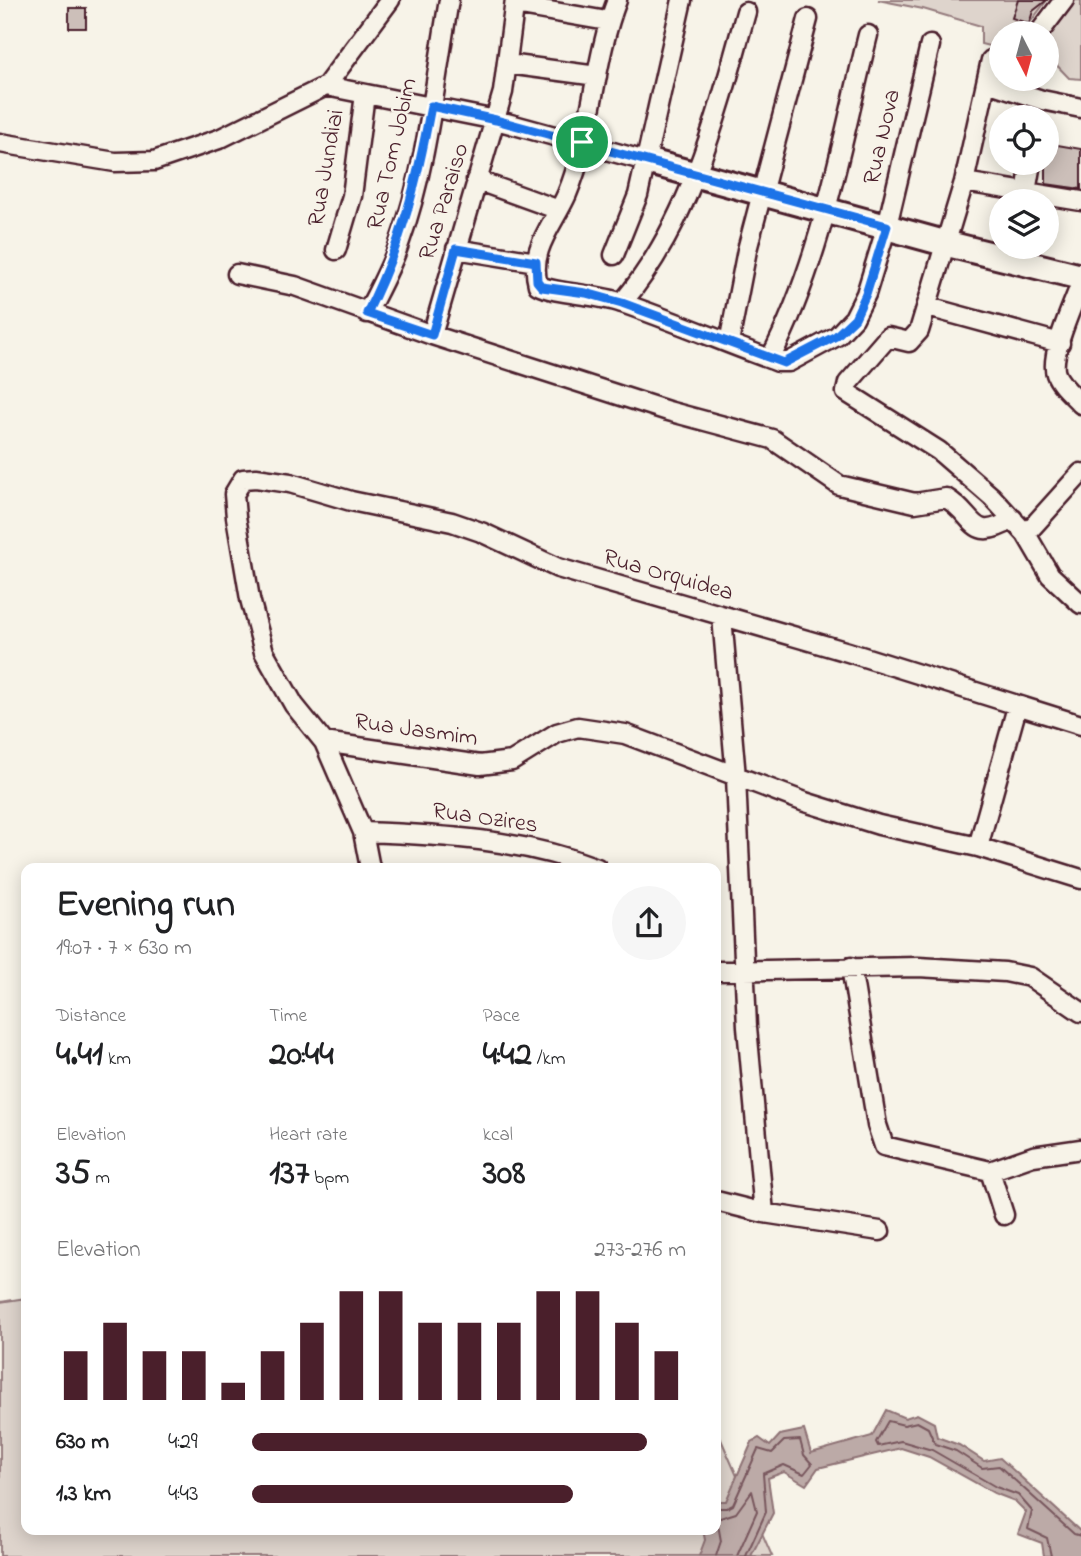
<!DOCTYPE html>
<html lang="en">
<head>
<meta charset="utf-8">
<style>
  :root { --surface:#fff; --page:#f6f6f6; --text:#202124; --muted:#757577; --accent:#4a1f2b }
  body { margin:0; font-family:"Indie Flower",sans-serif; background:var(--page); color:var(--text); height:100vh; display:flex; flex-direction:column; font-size:26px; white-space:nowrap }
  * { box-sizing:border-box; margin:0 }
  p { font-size:23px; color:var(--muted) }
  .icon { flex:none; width:38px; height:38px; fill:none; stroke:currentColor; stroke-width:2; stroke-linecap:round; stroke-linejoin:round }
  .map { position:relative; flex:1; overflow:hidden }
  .sheet { position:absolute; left:21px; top:863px; width:700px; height:672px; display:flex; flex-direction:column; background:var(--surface); border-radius:14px; box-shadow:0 4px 18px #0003 }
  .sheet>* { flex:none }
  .needle { width:46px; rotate:174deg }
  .fabs { position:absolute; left:989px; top:21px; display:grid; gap:14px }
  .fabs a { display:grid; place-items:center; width:70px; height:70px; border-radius:50%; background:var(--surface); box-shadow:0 4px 18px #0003; font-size:35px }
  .pin { position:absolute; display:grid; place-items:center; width:60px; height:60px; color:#fff; margin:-30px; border:4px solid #fff; border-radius:50%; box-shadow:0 2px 7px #0007 }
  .round { display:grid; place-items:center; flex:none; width:74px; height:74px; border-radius:37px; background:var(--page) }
  .headline { display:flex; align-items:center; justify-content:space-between; height:119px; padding:0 35px }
  h1 { font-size:38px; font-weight:700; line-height:52px }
  .figures { display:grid; grid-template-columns:repeat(3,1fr); gap:10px; height:119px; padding:7px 35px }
  .figures div { display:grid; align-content:center }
  .figures b { font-size:35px; font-weight:700 }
  .figures small { font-size:19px; font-weight:400 }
  .figures p { font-size:19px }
  .chart { height:196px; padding:14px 35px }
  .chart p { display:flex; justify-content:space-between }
  .chart svg { width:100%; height:126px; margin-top:7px; stroke:var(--accent); stroke-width:6 }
  ul { padding:0 35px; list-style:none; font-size:23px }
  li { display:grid; grid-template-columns:112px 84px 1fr; align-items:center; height:52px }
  li i { height:18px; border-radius:9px; background:var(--accent) }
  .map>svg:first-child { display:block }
</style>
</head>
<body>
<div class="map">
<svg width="1081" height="1556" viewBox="0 0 1081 1556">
  <rect width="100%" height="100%" fill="#f7f3e8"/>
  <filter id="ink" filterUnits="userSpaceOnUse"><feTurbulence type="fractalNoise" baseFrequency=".0143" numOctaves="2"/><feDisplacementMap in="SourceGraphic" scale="14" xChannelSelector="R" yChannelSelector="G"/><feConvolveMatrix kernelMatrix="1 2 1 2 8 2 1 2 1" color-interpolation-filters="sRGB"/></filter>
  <g filter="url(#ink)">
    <path fill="#ded4cc" stroke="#947a7c" stroke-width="2" d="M878 0H1047L1022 33H1001V49L981 44V26L923 9Z
      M1061 0H1081V79L1069 78 1047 55 1046 33Z
      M26 1298V1530H716V1428L772 1556H0V1302Z"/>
    <path fill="#bcaaa7" stroke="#8e7275" stroke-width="2" d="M886 1410 905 1418 917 1414 934 1423 937 1437 959 1445 984 1461 1000 1458 1081 1532V1556H1044L1042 1543 1018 1534 1026 1512 1015 1501 994 1493 929 1457 901 1448 818 1468 806 1485 784 1472 768 1478 773 1513 751 1556H699L705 1540 703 1530H716V1501H726L752 1442 759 1438 770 1446 780 1435 804 1430 811 1453 872 1436Z"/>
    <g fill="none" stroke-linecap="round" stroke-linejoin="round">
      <path stroke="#78575d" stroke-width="2" d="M716 1508H727L733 1505 758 1449 772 1453 784 1441 800 1440 804 1455 812 1464 804 1474 784 1465 763 1474 766 1512 746 1556
        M716 1556 721 1541 717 1519 736 1513 752 1491 757 1511 737 1556
        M1051 1556 1047 1538 1028 1529 1032 1511 1018 1495 996 1487 932 1450 901 1441 878 1446 876 1442 888 1421 904 1425 917 1422 928 1428 935 1444 956 1451 982 1468 999 1466 1074 1534 1081 1536"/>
    </g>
    <path fill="#ccbfb9" stroke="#4a1f2b" stroke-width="2" d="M1018 0H1047L1033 11 1029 24 1012 18Z
      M69 8H86V28H69Z
      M1046 143 1081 149V189L1046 184Z"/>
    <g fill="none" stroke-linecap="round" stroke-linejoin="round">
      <defs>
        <path id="street" d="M617 0C593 62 593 132 567 194 554 224 528 250 538 285 554 294 599 294 622 303 674 321 726 343 778 362H789L837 336 854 318 866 294 887 226 930 45
          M515 5 607 21
          M1039 33 1064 0
          M1001 61 991 60 964 182 919 331 909 342 888 337 848 383 846 392 939 451 992 497 1026 534 1050 575 1081 604
          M508 64 597 76
          M987 82 1042 100 1081 108
          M326 86 390 0
          M0 143 115 162 154 161 219 139 326 86 496 120 646 161
          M476 180 559 210
          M964 182 1026 192 1031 163
          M1026 192 1081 201
          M456 249 536 262
          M336 250 352 196 365 94
          M614 255 638 195 682 0
          M237 274 295 286 432 335 668 411 772 439 839 485 915 503 946 498C976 515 970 545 1013 519
          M1081 283C1074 303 1049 355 1056 374 1060 385 1073 395 1081 404
          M622 303C691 221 718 113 746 12
          M928 307 1060 343
          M367 313C378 291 391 268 399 244 427 167 435 81 449 0
          M432 335 503 92 515 0
          M729 343 747 250 808 19
          M770 359C822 259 841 144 868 35
          M1026 534 1081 473
          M722 617 736 777 747 1027 764 1213
          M324 742 480 765 512 761 557 733 578 727 625 734 805 802 879 825 978 847 1081 879
          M363 832C442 835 522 839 597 868
          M978 847 1017 707
          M370 868 363 832 324 742 294 705 264 652 250 599 236 517 234 494 243 479 256 478 290 483 351 501 452 522 481 532 558 568 848 652 1081 725
          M851 967 877 1125 884 1146 990 1171 1033 1156 1081 1149
          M716 971 918 967 1005 972 1030 977 1081 1012
          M990 1171 1004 1215
          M716 1201 764 1213 880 1231"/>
        <path id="secondary" d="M646 161 948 244 1081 277"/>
      </defs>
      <use href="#street" stroke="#4a1f2b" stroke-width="23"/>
      <use href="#secondary" stroke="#4a1f2b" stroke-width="30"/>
      <use href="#street" stroke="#f7f3e8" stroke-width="18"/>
      <use href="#secondary" stroke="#f7f3e8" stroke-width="24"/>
    </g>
  </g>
  <g fill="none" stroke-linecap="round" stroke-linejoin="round" filter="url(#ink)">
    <defs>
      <path id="route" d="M431 106 496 120 887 226 866 294 855 318 836 336 784 363 622 303 586 293 542 287 537 281 536 262 456 249 432 335 367 313C402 243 417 183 431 106Z"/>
    </defs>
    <use href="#route" stroke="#fff" stroke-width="14"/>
    <use href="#route" stroke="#1a73e8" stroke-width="9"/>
  </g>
  <g text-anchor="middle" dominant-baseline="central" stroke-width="5" stroke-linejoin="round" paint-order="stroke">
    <g font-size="24" fill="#4a1f2b" stroke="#f7f3e8">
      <text transform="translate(883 137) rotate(-77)">Rua Nova</text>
      <text transform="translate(393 154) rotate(-77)">Rua Tom Jobim</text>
      <text transform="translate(327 168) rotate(-80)">Rua Jundiai</text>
      <text transform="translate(445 202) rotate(-73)">Rua Paraiso</text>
      <text transform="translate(668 576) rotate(16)">Rua Orquidea</text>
      <text transform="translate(416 731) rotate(8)">Rua Jasmim</text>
      <text transform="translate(485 819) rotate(8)">Rua Ozires</text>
    </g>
  </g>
</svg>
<div class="fabs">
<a><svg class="needle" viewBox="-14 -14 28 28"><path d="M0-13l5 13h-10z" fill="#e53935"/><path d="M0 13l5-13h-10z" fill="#757577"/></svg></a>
<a><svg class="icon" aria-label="locate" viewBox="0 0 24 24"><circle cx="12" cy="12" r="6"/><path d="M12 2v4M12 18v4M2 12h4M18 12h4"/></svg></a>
<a><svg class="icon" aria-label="layers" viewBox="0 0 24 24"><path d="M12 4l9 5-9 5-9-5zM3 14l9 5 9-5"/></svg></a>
</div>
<div class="pin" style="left:582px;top:142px;background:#1e9e55"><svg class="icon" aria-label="arrive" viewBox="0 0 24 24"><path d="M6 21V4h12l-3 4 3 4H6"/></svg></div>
<section class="sheet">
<div class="headline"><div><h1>Evening run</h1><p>19:07 · 7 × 630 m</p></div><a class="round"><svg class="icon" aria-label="share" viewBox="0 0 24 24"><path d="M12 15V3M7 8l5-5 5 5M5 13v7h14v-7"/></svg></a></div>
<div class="figures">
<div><p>Distance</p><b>4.41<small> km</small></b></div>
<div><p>Time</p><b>20:44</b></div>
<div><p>Pace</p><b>4:42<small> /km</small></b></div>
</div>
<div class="figures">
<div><p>Elevation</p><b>35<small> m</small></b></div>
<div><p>Heart rate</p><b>137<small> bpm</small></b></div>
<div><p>kcal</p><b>308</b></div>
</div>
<div class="chart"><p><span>Elevation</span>273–276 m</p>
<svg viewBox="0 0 160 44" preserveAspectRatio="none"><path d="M5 44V27M15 44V17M25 44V27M35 44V27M45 44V38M55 44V27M65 44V17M75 44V6M85 44V6M95 44V17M105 44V17M115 44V17M125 44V6M135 44V6M145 44V17M155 44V27"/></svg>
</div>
<ul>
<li><b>630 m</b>4:29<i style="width:91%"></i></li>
<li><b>1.3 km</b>4:43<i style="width:74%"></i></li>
</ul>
</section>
</div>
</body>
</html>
